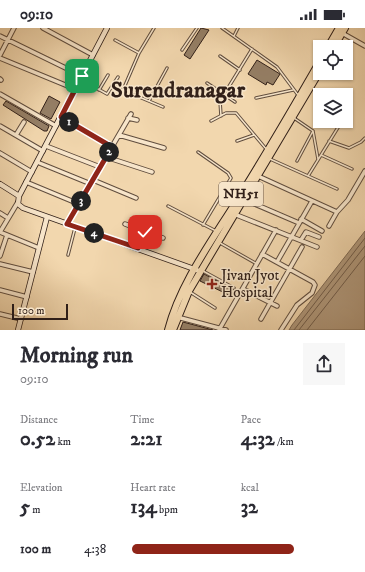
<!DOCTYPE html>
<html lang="en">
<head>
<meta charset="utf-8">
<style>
  :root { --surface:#fff; --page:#f7f7f7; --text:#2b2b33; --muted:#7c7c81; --accent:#8f2418 }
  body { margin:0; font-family:"IM FELL DW Pica",serif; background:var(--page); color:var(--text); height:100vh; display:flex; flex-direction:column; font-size:15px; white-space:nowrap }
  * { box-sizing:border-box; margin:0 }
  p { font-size:13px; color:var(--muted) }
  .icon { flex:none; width:22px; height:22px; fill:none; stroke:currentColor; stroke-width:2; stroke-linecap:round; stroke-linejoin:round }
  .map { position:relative; height:302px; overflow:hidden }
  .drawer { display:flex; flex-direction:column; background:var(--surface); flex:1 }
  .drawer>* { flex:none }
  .fabs { position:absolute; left:313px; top:12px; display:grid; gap:8px }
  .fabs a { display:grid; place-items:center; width:40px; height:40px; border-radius:0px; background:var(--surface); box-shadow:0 1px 3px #0004; font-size:20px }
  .scale { position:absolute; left:12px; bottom:10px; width:56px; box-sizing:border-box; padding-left:4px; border:2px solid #301f18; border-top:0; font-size:11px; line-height:14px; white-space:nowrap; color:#301f18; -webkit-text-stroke:3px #f7e5ca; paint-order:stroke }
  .pin { position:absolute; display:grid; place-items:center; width:34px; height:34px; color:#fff; margin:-17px; border-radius:8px; box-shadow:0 2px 6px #0006 }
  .km { position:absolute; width:20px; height:20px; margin:-10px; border-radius:50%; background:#222; color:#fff; font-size:11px; line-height:20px; text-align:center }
  .round { display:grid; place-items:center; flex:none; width:42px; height:42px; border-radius:0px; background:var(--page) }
  .head { display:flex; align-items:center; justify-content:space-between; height:68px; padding:0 20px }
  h1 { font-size:22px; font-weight:800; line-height:30px }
  .figures { display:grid; grid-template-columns:repeat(3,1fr); gap:6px; height:68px; padding:4px 20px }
  .figures div { display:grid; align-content:center }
  .figures b { font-size:20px; font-weight:800 }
  .figures small { font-size:11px; font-weight:400 }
  .figures p { font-size:11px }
  ul { padding:0 20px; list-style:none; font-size:13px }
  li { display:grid; grid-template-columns:64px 48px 1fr; align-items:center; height:30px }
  li i { height:10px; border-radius:5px; background:var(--accent) }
  .status { display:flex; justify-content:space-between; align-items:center; height:28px; padding:0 20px; background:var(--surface); direction:ltr }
  .status svg { height:11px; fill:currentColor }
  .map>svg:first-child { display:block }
</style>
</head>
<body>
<div class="status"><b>09:10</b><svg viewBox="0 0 49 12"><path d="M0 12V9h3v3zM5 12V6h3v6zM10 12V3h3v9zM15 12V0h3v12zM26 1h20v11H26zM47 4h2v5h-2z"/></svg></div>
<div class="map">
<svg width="365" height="302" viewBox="0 0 365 302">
  <rect width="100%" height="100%" fill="#f2d7ae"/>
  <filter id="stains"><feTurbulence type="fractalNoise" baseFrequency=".005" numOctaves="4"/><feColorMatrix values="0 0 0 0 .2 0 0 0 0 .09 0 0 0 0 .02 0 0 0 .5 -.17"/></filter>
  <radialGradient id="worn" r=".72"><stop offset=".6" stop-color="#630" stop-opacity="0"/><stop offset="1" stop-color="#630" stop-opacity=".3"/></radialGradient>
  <path fill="#b0987b" stroke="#7d6853" d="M365 203V302H289L292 297Z"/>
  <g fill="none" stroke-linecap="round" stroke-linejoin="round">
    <path stroke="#705c4a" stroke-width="1" d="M294 302 365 210
      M299 302 365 218
      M307 302 365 228"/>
  </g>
  <path fill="#957f66" stroke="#301f18" d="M201 0 209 2 190 31 184 27Z
    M257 32 280 46 273 57 267 54 266 57 248 46Z
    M49 68 60 74 51 91 40 85Z
    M6 73 49 98 47 103H44L3 77Z
    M204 246 234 262 231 268 200 253Z
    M183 294 213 302H180Z"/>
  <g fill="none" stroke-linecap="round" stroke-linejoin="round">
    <defs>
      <path id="lane" d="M222 0 277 39 298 67
        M234 8 238 0
        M115 12 139 25
        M182 22 197 0
        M220 28 240 42
        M82 52 107 66 118 49
        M207 55 235 74
        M113 58 163 79
        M99 62 108 47
        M123 62 139 25 154 0
        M256 70 293 62
        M149 73 167 40
        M221 88 220 73 252 21
        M294 90 313 103 318 131
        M211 93 226 85H236L267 122
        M237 113 254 107
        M329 113 349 120 361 114 365 110
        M198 124 228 145 231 150 203 197
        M321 127 352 141
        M270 131 337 161
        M297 133 313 103
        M308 148 342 93
        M168 178 216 203
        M220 215 257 236
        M68 227 75 200
        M203 243 234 260
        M190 264 215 280"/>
      <path id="street" d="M43 0 93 27
        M342 5 365 18
        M0 8 82 48
        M0 27 14 0
        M0 30 75 61
        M0 51 1 52
        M0 66 56 98
        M61 89 112 119
        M128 90 137 92
        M0 98 43 123
        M16 107 24 94
        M119 107 164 120
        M46 118 100 139
        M0 125 32 144
        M106 129 152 144
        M37 134 91 156
        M258 148 337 184 348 172 365 143
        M93 152 136 170
        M26 154 79 176
        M243 171 299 195
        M0 185 8 190
        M234 186 317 219
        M301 191 322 203
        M67 196 131 86
        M125 196 163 210
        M329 198 337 184
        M0 204 39 220
        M0 204 18 174
        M301 212 306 204 319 209
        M139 220 145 204
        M262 226 313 254 315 257 312 265 297 277 281 302
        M0 228 7 207
        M277 234 312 173
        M0 236 33 244
        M243 261 277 278
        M0 262 27 269
        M0 286 21 291
        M177 289 226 302
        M261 291 302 219
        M219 302 276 202"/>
      <path id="secondary" d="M107 0 19 168 18 176 23 180 197 242
        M0 156 19 168
        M18 302 47 189"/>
      <path id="highway" d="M328 19 339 0
        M334 19 345 0
        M168 302C180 256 211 214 236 174 265 128 293 80 320 33
        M173 302 189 263 320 43"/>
    </defs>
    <use href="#lane" stroke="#604d3e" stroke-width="3.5"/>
    <use href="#street" stroke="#604d3e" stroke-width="5.5"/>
    <use href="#secondary" stroke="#301f18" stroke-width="6"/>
    <use href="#highway" stroke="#301f18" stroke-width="8"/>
    <use href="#lane" stroke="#f7e5ca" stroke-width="1.5"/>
    <use href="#street" stroke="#f7e5ca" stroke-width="3.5"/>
    <use href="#secondary" stroke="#f7e5ca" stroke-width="4.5"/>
    <use href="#highway" stroke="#f2d7ae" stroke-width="6"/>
  </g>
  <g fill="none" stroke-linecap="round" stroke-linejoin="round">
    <defs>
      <path id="route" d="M82 48 61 89 112 119 67 196 138 220 145 204"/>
    </defs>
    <use href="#route" stroke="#fff" stroke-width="8"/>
    <use href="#route" stroke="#8f2418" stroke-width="5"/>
  </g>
  <path fill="#8f2418" stroke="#f7e5ca" stroke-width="1.5" d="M210 250h4v4h4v4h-4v4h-4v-4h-4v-4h4z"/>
  <g text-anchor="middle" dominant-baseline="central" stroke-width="3" stroke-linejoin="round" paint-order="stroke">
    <rect fill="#f7e5ca" stroke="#6c5a4d" stroke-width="1" x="219" y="154" width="44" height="24" rx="3"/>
    <g font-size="14" font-weight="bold" fill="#301f18">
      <text x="241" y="166">NH51</text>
    </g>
    <g font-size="15" fill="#301f18" stroke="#f7e5ca" text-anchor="start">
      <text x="221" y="247">Jivan Jyot<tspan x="221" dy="17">Hospital</tspan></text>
    </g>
    <g font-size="23" font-weight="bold" fill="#301f18" stroke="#f7e5ca">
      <text x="178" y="62">Surendranagar</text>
    </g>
  </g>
  <rect width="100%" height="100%" filter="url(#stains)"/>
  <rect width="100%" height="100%" fill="url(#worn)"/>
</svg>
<div class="fabs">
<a><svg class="icon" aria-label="locate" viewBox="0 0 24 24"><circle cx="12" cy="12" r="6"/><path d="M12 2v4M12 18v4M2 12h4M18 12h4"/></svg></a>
<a><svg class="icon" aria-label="layers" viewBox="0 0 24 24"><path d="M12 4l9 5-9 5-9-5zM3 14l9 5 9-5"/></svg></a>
</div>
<div class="scale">100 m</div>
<div class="pin" style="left:82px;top:48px;background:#1e9e55"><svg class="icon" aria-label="arrive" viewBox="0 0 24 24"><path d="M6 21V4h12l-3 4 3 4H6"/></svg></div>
<div class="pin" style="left:145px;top:204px;background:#d93025"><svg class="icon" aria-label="check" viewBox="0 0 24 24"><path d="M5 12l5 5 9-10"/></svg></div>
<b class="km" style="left:69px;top:94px">1</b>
<b class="km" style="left:109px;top:124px">2</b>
<b class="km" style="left:81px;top:173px">3</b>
<b class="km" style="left:94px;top:205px">4</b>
</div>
<section class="drawer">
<div class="head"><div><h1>Morning run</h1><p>09:10</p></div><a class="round"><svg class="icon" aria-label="share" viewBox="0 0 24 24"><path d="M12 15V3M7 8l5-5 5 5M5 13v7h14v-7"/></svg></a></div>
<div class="figures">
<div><p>Distance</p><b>0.52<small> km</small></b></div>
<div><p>Time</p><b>2:21</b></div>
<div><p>Pace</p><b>4:32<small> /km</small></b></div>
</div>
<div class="figures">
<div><p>Elevation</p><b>5<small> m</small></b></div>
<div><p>Heart rate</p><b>134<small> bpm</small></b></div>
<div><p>kcal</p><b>32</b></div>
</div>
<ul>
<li><b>100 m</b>4:38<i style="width:76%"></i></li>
</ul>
</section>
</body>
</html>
